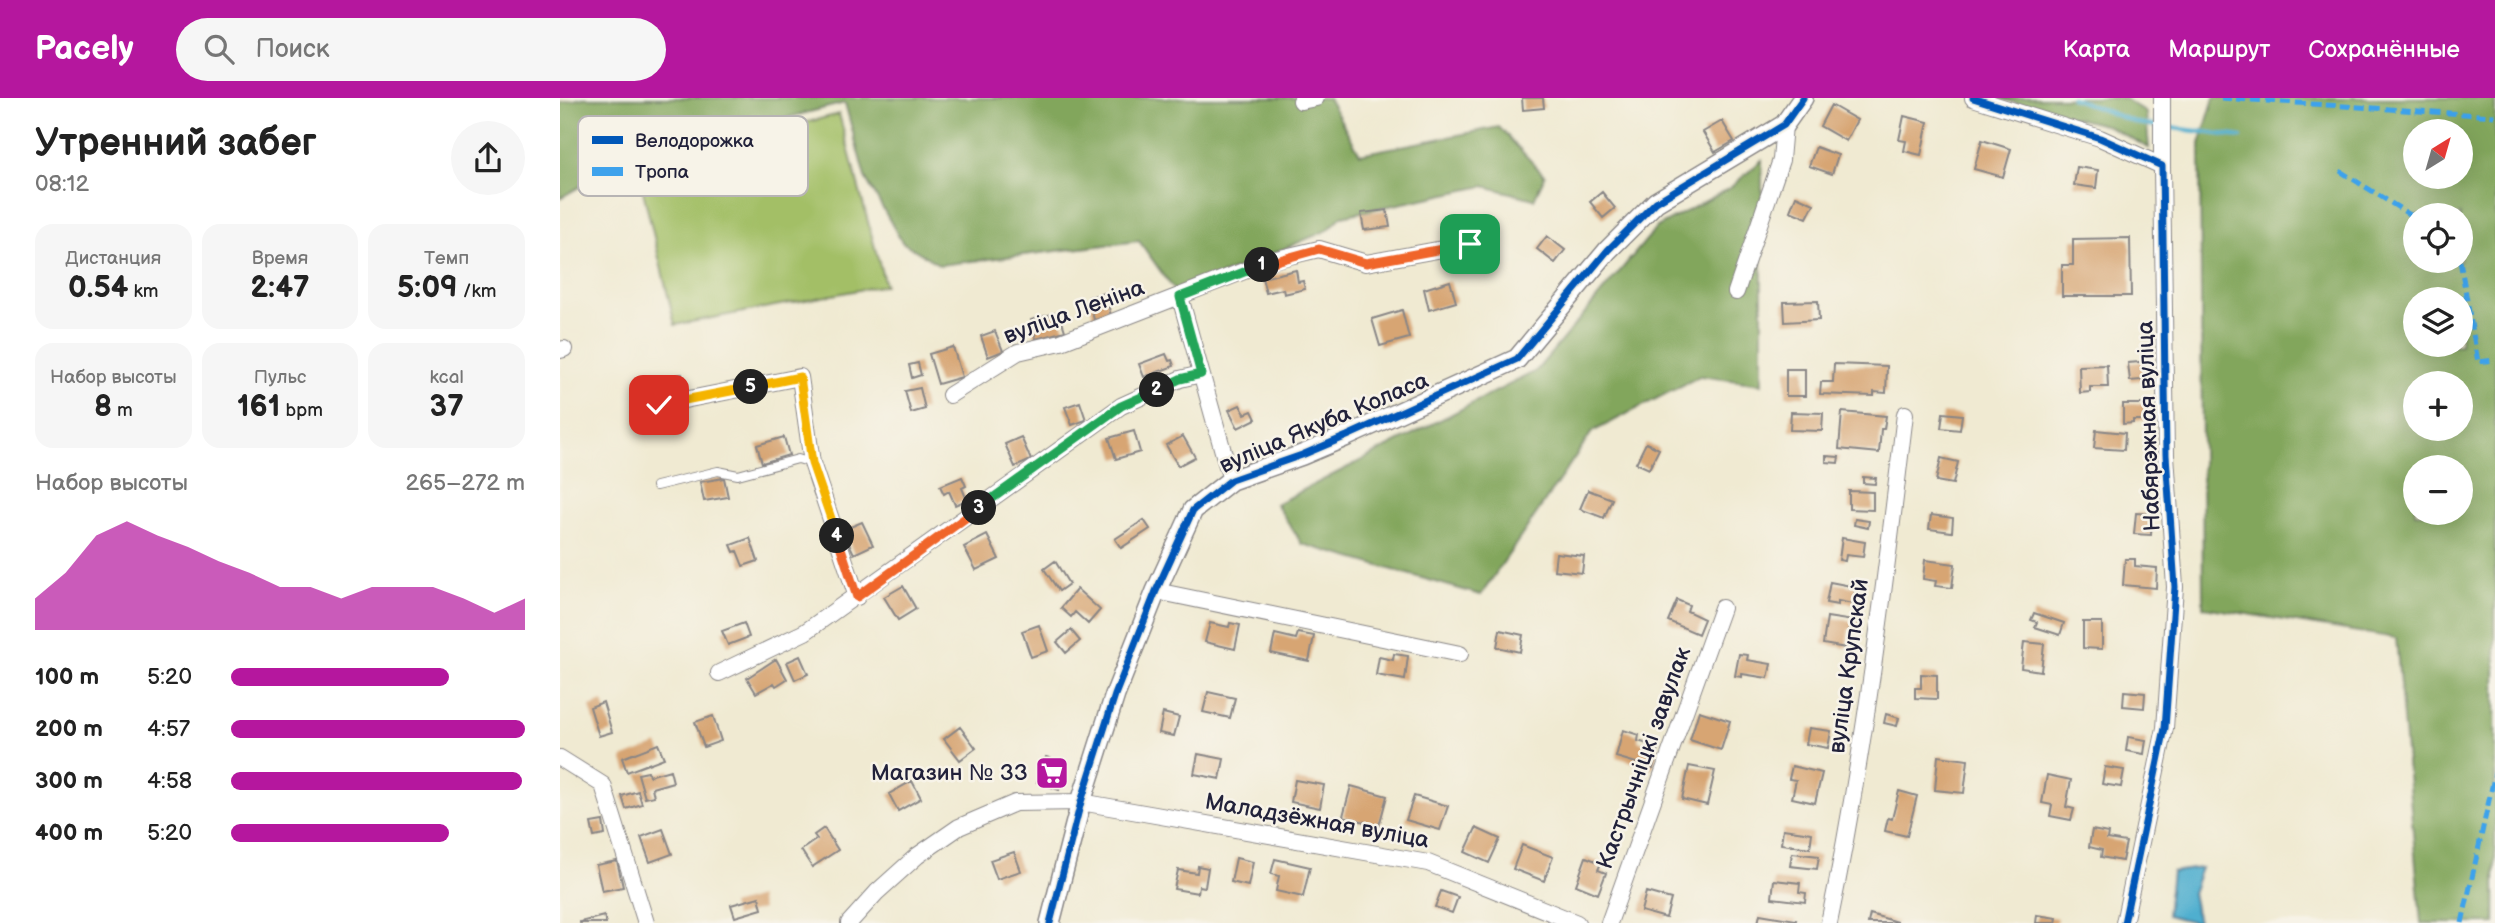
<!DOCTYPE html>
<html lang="ru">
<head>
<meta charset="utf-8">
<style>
  :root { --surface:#fff; --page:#f6f6f6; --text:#222; --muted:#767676; --accent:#b5179e }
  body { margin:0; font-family:"Balsamiq Sans",sans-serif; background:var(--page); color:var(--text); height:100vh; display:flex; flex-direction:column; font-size:26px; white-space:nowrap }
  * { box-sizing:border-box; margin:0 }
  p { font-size:23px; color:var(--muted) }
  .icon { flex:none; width:38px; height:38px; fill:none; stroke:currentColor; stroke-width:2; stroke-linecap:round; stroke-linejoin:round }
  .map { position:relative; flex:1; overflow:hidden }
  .sheet { display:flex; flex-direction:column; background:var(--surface); width:560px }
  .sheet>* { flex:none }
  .needle { width:46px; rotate:37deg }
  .fabs { position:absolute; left:1843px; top:21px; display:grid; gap:14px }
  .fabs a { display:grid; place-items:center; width:70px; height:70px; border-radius:50%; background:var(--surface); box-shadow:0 7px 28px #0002; font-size:35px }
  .pin { position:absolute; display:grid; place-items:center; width:60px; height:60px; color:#fff; margin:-30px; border-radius:14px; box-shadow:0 4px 10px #0006 }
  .km { position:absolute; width:35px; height:35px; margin:-18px; border-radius:50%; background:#222; color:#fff; font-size:19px; line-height:35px; text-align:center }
  .round { display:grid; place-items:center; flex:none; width:74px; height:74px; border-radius:37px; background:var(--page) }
  .headline { display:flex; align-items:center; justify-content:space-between; height:119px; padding:0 35px }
  h1 { font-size:38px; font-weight:700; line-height:52px }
  .figures { display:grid; grid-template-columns:repeat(3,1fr); gap:10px; height:119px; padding:7px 35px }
  .figures div { display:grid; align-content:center; border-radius:18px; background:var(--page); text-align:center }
  .figures b { font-size:30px; font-weight:700 }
  .figures small { font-size:19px; font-weight:400 }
  .figures p { font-size:19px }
  .chart { height:196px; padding:14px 35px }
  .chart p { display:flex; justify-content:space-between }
  .chart svg { width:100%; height:126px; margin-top:7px; fill:var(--accent); opacity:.7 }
  ul { padding:0 35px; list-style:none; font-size:23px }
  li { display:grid; grid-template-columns:112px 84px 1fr; align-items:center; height:52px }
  li i { height:18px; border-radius:9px; background:var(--accent) }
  header { display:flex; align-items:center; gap:42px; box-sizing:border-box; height:98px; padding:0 35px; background:var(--accent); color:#fff }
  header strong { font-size:33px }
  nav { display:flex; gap:38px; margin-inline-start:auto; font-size:24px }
  .search { width:490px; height:63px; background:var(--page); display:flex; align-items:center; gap:18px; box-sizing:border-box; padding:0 24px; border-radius:38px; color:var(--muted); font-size:26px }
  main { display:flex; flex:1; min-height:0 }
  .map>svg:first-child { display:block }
</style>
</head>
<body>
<header>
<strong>Pacely</strong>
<div class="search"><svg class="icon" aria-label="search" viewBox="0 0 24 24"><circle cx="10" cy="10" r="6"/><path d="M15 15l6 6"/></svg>Поиск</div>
<nav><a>Карта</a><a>Маршрут</a><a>Сохранённые</a></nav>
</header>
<main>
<section class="sheet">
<div class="headline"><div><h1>Утренний забег</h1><p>08:12</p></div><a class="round"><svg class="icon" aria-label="share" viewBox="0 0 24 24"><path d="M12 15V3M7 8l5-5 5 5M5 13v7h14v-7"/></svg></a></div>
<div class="figures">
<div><p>Дистанция</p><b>0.54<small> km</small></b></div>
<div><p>Время</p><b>2:47</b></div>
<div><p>Темп</p><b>5:09<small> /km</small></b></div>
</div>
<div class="figures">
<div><p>Набор высоты</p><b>8<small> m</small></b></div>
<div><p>Пульс</p><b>161<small> bpm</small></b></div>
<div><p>kcal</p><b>37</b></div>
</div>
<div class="chart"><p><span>Набор высоты</span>265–272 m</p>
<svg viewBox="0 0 160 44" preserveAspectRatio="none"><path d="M0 44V33L10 24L20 11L30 6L40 11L50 15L60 20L70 24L80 29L90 29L100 33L110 29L120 29L130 29L140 33L150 38L160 33V44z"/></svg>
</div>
<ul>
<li><b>100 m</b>5:20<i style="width:74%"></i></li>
<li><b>200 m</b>4:57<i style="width:100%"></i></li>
<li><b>300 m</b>4:58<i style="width:99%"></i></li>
<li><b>400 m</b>5:20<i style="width:74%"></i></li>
</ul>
</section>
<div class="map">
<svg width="1935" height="825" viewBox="0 0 1935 825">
  <rect width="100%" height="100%" fill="#f7f3e8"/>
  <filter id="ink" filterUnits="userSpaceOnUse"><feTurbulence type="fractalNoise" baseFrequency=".0143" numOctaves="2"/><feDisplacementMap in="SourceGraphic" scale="14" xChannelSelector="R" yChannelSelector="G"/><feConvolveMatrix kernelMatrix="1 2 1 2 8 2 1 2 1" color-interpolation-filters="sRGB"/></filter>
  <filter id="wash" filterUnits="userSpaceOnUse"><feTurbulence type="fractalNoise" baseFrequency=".00686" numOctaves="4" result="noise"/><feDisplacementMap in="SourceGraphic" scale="28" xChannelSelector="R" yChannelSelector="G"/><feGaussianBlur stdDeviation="1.57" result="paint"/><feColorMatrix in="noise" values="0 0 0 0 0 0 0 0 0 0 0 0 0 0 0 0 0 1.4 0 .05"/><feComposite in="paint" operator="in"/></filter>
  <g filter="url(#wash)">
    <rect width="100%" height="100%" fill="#f0ead2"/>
    <path fill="#a3bf66" stroke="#627050" stroke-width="2" d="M279 16 325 187 115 227 77 68Z"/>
    <path fill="#82a65b" stroke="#52644b" stroke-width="2" fill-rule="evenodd" d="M23 0H768L800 56 939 29 985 78 974 101 924 88 782 118 768 132 617 196 579 143 380 167 342 144 305 79 285 5 72 59 0 100V5Z
      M1437 0H1564L1586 15 1589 50 1548 28Z
      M1654 0H1935V825H1861L1836 540 1643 509 1640 46ZM1900 33V79H1855V33ZM1900 117V163H1855V117ZM1855 201H1900V247H1855ZM1900 285V331H1855V285ZM1900 369V415H1855V369Z
      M1202 62V286L1140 278 1032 334 921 497 742 446 716 406 976 273 1097 129 1170 90Z"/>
    <path fill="#50afcf" stroke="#396885" stroke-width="2" d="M1641 770 1632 795 1638 825 1607 817 1612 774Z"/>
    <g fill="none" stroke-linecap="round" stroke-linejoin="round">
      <path stroke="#50afcf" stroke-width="4.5" d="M1512 0 1577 25 1597 28
        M1606 29 1681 39"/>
    </g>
    <g id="blocks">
      <path fill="#d7a573" d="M962 0H983L984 10 963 12Z
        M1271 7 1297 22 1286 43 1260 28Z
        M1344 18 1368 24 1361 57 1344 53 1346 43 1339 42Z
        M1162 23 1174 43 1155 54 1143 34Z
        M1422 42 1451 51 1443 79 1414 71Z
        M1256 49 1278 57 1272 76 1249 68Z
        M1517 69 1538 72 1536 90 1514 87Z
        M1042 94 1055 110 1043 120 1030 104Z
        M1236 98 1254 106 1247 120 1230 113Z
        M827 112 830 129 804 132 801 115Z
        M987 138 1005 152 995 165 977 151Z
        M1570 140 1571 198H1502V167H1513V141Z
        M736 172 738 184 743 183 745 191 724 196 723 191 706 195 702 180Z
        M890 183 896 204 869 212 864 191Z
        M545 195 551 218 534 222 529 199Z
        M1258 203 1259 222 1225 224 1224 204Z
        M842 212 849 240 820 248 812 221Z
        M499 214 505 233 476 241 471 222Z
        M435 233 443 253 428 259 421 238Z
        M393 249 402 279 378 286 369 256Z
        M606 256 609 263 612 262 614 268 584 279 579 266Z
        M1592 263 1593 281 1570 283 1568 265Z
        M358 265 361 277 352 280 349 267Z
        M1274 266 1327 268 1326 295 1314 294V298L1260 296 1261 284H1273Z
        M1547 267 1548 289H1530V294L1520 295 1519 268Z
        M1226 271H1245V298H1226Z
        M122 276 125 293 102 296 100 279Z
        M360 290 365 311 351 315 345 293Z
        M520 304 526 322 512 327 505 309Z
        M1563 306H1592L1593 322H1573V325L1563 326Z
        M680 307 685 316 692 313 696 321 678 330 669 312Z
        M1231 314 1263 315 1262 333 1230 332Z
        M1282 314 1326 318 1324 331H1321L1319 355 1279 351Z
        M1383 315 1402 317 1400 332 1381 330Z
        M1536 332 1565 335 1564 352 1534 350Z
        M574 333 580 354 556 361 549 340Z
        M623 338 635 359 618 368 606 347Z
        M224 339 229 357 202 365 197 347Z
        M461 339 471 362 455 369 445 346Z
        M1086 345 1099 351 1089 371 1076 365Z
        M1266 358 1279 359 1278 365 1266 364Z
        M1381 360 1398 364 1393 386 1376 383Z
        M402 379 406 388 402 390 407 402 395 407 389 393 384 396 380 388Z
        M1303 379 1316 380 1315 386 1303 385Z
        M164 380 168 399 144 403 140 384Z
        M1028 392 1052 401 1044 420 1020 411Z
        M1289 393 1313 394V412L1289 411Z
        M1576 415 1592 416 1591 437 1574 436Z
        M1371 417 1393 420 1392 434 1369 431Z
        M1295 421 1309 423 1308 430 1294 427Z
        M584 422 590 431 561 450 555 441Z
        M302 424 313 447 294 456 283 432Z
        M427 437 439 461 416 472 404 449Z
        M190 440 198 463 183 468 177 453 174 454 171 447Z
        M1282 440 1305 444 1303 459 1286 457 1285 463 1279 462Z
        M996 455 1024 458 1022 475 994 472Z
        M1565 461H1575V468L1597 470 1596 490 1563 487Z
        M1365 462 1395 466 1392 490 1375 488 1376 483 1363 481Z
        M495 463 509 486 499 493 484 471Z
        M1270 484 1296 489 1293 506 1278 503V507L1266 505Z
        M343 488 356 511 338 522 324 499Z
        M517 491 540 512 528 526 515 514 511 519 501 510Z
        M1117 502 1129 507 1127 513 1144 521 1138 536 1108 523Z
        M1474 515 1504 525 1500 537 1475 529 1477 524 1471 522Z
        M1267 519 1300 524 1299 532 1289 531 1286 550 1263 546Z
        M1523 524H1542V551L1523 550Z
        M184 525 189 539 168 547 162 533Z
        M650 525 669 529 670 525 680 527 675 551 645 544Z
        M479 527 488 553 471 559 462 533Z
        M511 532 520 543 506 555 497 544Z
        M940 532 963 537 960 554 937 549Z
        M738 535 754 538 749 563 711 555 715 536 736 541Z
        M1464 544 1484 546 1481 573 1461 570Z
        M834 556 848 558 845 582 816 577 819 559 833 562Z
        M1179 556 1188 557 1187 562 1211 566 1208 580 1182 576V579L1175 578Z
        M240 558 248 576 235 582 227 564Z
        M216 561 227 581 216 588 214 585 196 595 187 580Z
        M1361 576 1377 577V601L1355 600V590H1361Z
        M1564 593 1585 595 1584 610 1563 608Z
        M648 594 675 600 670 620 643 614Z
        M43 604 52 634 39 638 30 609Z
        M1139 613 1170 623 1161 652 1130 642Z
        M603 615 619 619 614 638 599 635Z
        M1326 616 1339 620 1337 628 1324 625Z
        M153 618 161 643 144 649 135 624Z
        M400 629 416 650 400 662 384 641Z
        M1249 630 1271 633 1268 650 1246 646Z
        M1063 632 1079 637 1078 643 1098 649 1093 670 1056 659Z
        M1568 639 1586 642 1584 656 1566 653Z
        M98 646 104 660 67 674 62 660Z
        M638 656 664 661 660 681 634 676Z
        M1378 658 1408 662 1404 695 1375 692Z
        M486 659 507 666 499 692 477 684Z
        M1129 668 1155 673 1147 707 1122 701Z
        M1232 668 1262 675 1255 705 1232 700 1236 682 1229 681Z
        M1545 669 1564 672 1561 689 1542 686Z
        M110 672 113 684 92 690 94 698 85 700 78 676 88 674 89 678Z
        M1487 677 1511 682 1506 709 1514 711 1511 722 1490 718 1492 707 1482 705Z
        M735 682 764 687 760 710 731 704Z
        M352 683 361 700 338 713 329 696Z
        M791 688 827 698 819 728 783 718Z
        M78 693 82 706 66 711 62 698Z
        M1339 693 1357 698 1347 738 1325 733 1328 720 1332 721Z
        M854 698 888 708 880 732 846 722Z
        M43 723 45 737 34 739 31 725Z
        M264 730 278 752 252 769 241 752 257 741 254 737Z
        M916 730 940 741 929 765 905 754Z
        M103 731 112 756 90 764 81 739Z
        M1223 731 1252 735 1250 750 1221 746Z
        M1532 732 1548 735 1547 741 1566 744 1562 763 1541 759 1542 752 1529 749Z
        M962 747 993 759 984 783 953 771Z
        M454 754 461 773 437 781 430 762Z
        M1232 755 1259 758 1257 771 1230 768Z
        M1026 759 1041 765 1038 772 1046 775 1038 796 1016 787Z
        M676 760 693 764 688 788 671 784Z
        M715 761 750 769 743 799 716 793 719 778 711 776Z
        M57 763 63 789 42 793 36 767Z
        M638 768 648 770 645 789 639 788 638 795 614 791 618 772 637 775Z
        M1214 782 1240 785 1239 794 1246 795 1245 804 1212 800Z
        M881 793 898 799 892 815 875 809Z
        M1086 794 1111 801 1106 820 1081 813Z
        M199 799 202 811 175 819 171 807Z
        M1200 816 1236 822 1235 825H1198Z
        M1310 816 1337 824V825H1308Z
        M1477 817 1497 820 1496 825H1476Z
        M44 818 46 825H20V824Z"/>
    </g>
  </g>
  <g filter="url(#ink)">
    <use href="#blocks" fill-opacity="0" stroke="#898686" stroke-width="2"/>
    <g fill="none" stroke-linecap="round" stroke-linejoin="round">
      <defs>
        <path id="service" d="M96 388 158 373 178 377 238 361 252 365"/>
        <path id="minor" d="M1413 0 1540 40 1602 68 1606 357 1615 489 1605 630 1564 825
          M741 3 756 0
          M1602 68V0
          M1176 194 1221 62 1224 27
          M620 199 671 382
          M0 252 4 251
          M390 297 458 254 501 244 712 162 759 151 806 165 910 146
          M99 307 240 279 252 365 297 499
          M596 493 900 556
          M159 575 245 534 561 308 620 281 641 276
          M0 660 43 687 86 825
          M289 825 317 794 357 758 399 729 455 705 521 704 868 765 1017 825
          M1049 825 1162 510
          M1269 825C1304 657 1325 486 1345 316"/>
        <path id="tertiary" d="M490 825 521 704 555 597 596 493 633 412 671 382 742 357 787 338 957 261 1048 152 1096 104 1224 27 1243 0"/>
      </defs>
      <use href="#service" stroke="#898686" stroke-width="10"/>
      <use href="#minor" stroke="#898686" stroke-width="18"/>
      <use href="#tertiary" stroke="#898686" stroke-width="22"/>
      <use href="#service" stroke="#fff" stroke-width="8"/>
      <use href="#minor" stroke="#fff" stroke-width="16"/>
      <use href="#tertiary" stroke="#fff" stroke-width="19"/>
      <path stroke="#3ea2ec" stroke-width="5" stroke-dasharray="10 5" stroke-linecap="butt" d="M1661 0 1935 18
        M1780 73 1855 120
        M1900 163 1918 264 1935 262
        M1902 825 1935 675"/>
      <defs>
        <path id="cycleway" d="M1413 0 1540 40 1602 68 1606 357 1615 489 1605 630 1564 825
          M490 825 521 704 555 597 596 493 633 412 671 382 742 357 787 338 957 261 1048 152 1096 104 1224 27 1243 0"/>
      </defs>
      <use href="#cycleway" stroke="#f7f3e8" stroke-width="11"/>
      <use href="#cycleway" stroke="#0057b8" stroke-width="7"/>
    </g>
  </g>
  <g fill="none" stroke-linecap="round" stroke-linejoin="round" filter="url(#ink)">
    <defs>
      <path id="split-1" d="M702 167 759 151 806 165 910 146"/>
      <path id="split-2" d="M597 292 620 281 641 276 620 199 702 167"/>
      <path id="split-3" d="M419 410 561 308 597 292"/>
      <path id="split-4" d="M277 438 297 499 419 410"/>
      <path id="split-5" d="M191 289 240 279 252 365 277 438"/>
      <path id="split-6" d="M99 307 191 289"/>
    </defs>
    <use href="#split-1" stroke="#fff" stroke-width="14"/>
    <use href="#split-2" stroke="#fff" stroke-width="14"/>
    <use href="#split-3" stroke="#fff" stroke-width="14"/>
    <use href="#split-4" stroke="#fff" stroke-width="14"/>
    <use href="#split-5" stroke="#fff" stroke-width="14"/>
    <use href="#split-6" stroke="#fff" stroke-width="14"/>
    <use href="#split-1" stroke="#f0652b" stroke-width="9"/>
    <use href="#split-2" stroke="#22a559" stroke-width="9"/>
    <use href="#split-3" stroke="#22a559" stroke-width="9"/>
    <use href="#split-4" stroke="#f0652b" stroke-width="9"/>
    <use href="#split-5" stroke="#f5b400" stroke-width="9"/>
    <use href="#split-6" stroke="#f5b400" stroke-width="9"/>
  </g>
  <defs>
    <symbol id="supermarket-square" viewBox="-11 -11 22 22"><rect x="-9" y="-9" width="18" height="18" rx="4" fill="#b5179e" stroke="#f7f3e8"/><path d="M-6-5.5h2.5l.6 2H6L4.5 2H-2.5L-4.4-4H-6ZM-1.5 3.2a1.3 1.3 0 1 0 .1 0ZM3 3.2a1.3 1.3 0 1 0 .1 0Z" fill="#fff"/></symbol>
  </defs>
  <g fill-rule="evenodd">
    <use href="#supermarket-square" x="473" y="656" width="38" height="38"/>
  </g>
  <g text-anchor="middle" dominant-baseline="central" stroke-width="5" stroke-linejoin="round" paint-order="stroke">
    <g font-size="23" fill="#22223b" stroke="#f7f3e8">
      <text transform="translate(514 214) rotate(-20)">вуліца Леніна</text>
      <text transform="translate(764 325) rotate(-23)">вуліца Якуба Коласа</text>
      <text transform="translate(1589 328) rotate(-92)">Набярэжная вуліца</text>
      <text transform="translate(1289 568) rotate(-82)">вуліца Крупскай</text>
      <text transform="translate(1084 660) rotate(-70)">Кастрычніцкі завулак</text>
      <text transform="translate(757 723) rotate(10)">Маладзёжная вуліца</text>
    </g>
    <g font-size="23" fill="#22223b" stroke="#f7f3e8" text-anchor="end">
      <text x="468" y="675">Магазин № 33</text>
    </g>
  </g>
  <rect x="18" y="18" width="230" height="80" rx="10" fill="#f7f3e8" stroke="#b7b4b4" stroke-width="2"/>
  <rect x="32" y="38" width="31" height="8" fill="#0057b8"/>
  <rect x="32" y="69" width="31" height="9" fill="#3ea2ec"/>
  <g font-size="19" fill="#22223b">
    <text x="75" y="49">Велодорожка</text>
    <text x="75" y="80">Тропа</text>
  </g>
</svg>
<div class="fabs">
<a><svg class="needle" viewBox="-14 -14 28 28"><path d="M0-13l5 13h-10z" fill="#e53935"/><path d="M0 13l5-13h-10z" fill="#767676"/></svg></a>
<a><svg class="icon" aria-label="locate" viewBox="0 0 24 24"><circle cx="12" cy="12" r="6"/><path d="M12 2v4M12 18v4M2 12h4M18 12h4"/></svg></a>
<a><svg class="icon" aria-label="layers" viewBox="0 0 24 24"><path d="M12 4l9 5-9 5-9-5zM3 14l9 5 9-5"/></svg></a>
<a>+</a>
<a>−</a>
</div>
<div class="pin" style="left:910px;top:146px;background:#1e9e55"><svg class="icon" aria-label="arrive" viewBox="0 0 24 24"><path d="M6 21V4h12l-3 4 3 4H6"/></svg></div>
<div class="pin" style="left:99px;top:307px;background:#d93025"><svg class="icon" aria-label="check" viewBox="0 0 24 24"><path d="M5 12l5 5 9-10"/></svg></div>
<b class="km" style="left:702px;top:167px">1</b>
<b class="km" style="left:597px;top:292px">2</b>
<b class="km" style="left:419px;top:410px">3</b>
<b class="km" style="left:277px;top:438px">4</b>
<b class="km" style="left:191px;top:289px">5</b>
</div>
</main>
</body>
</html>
